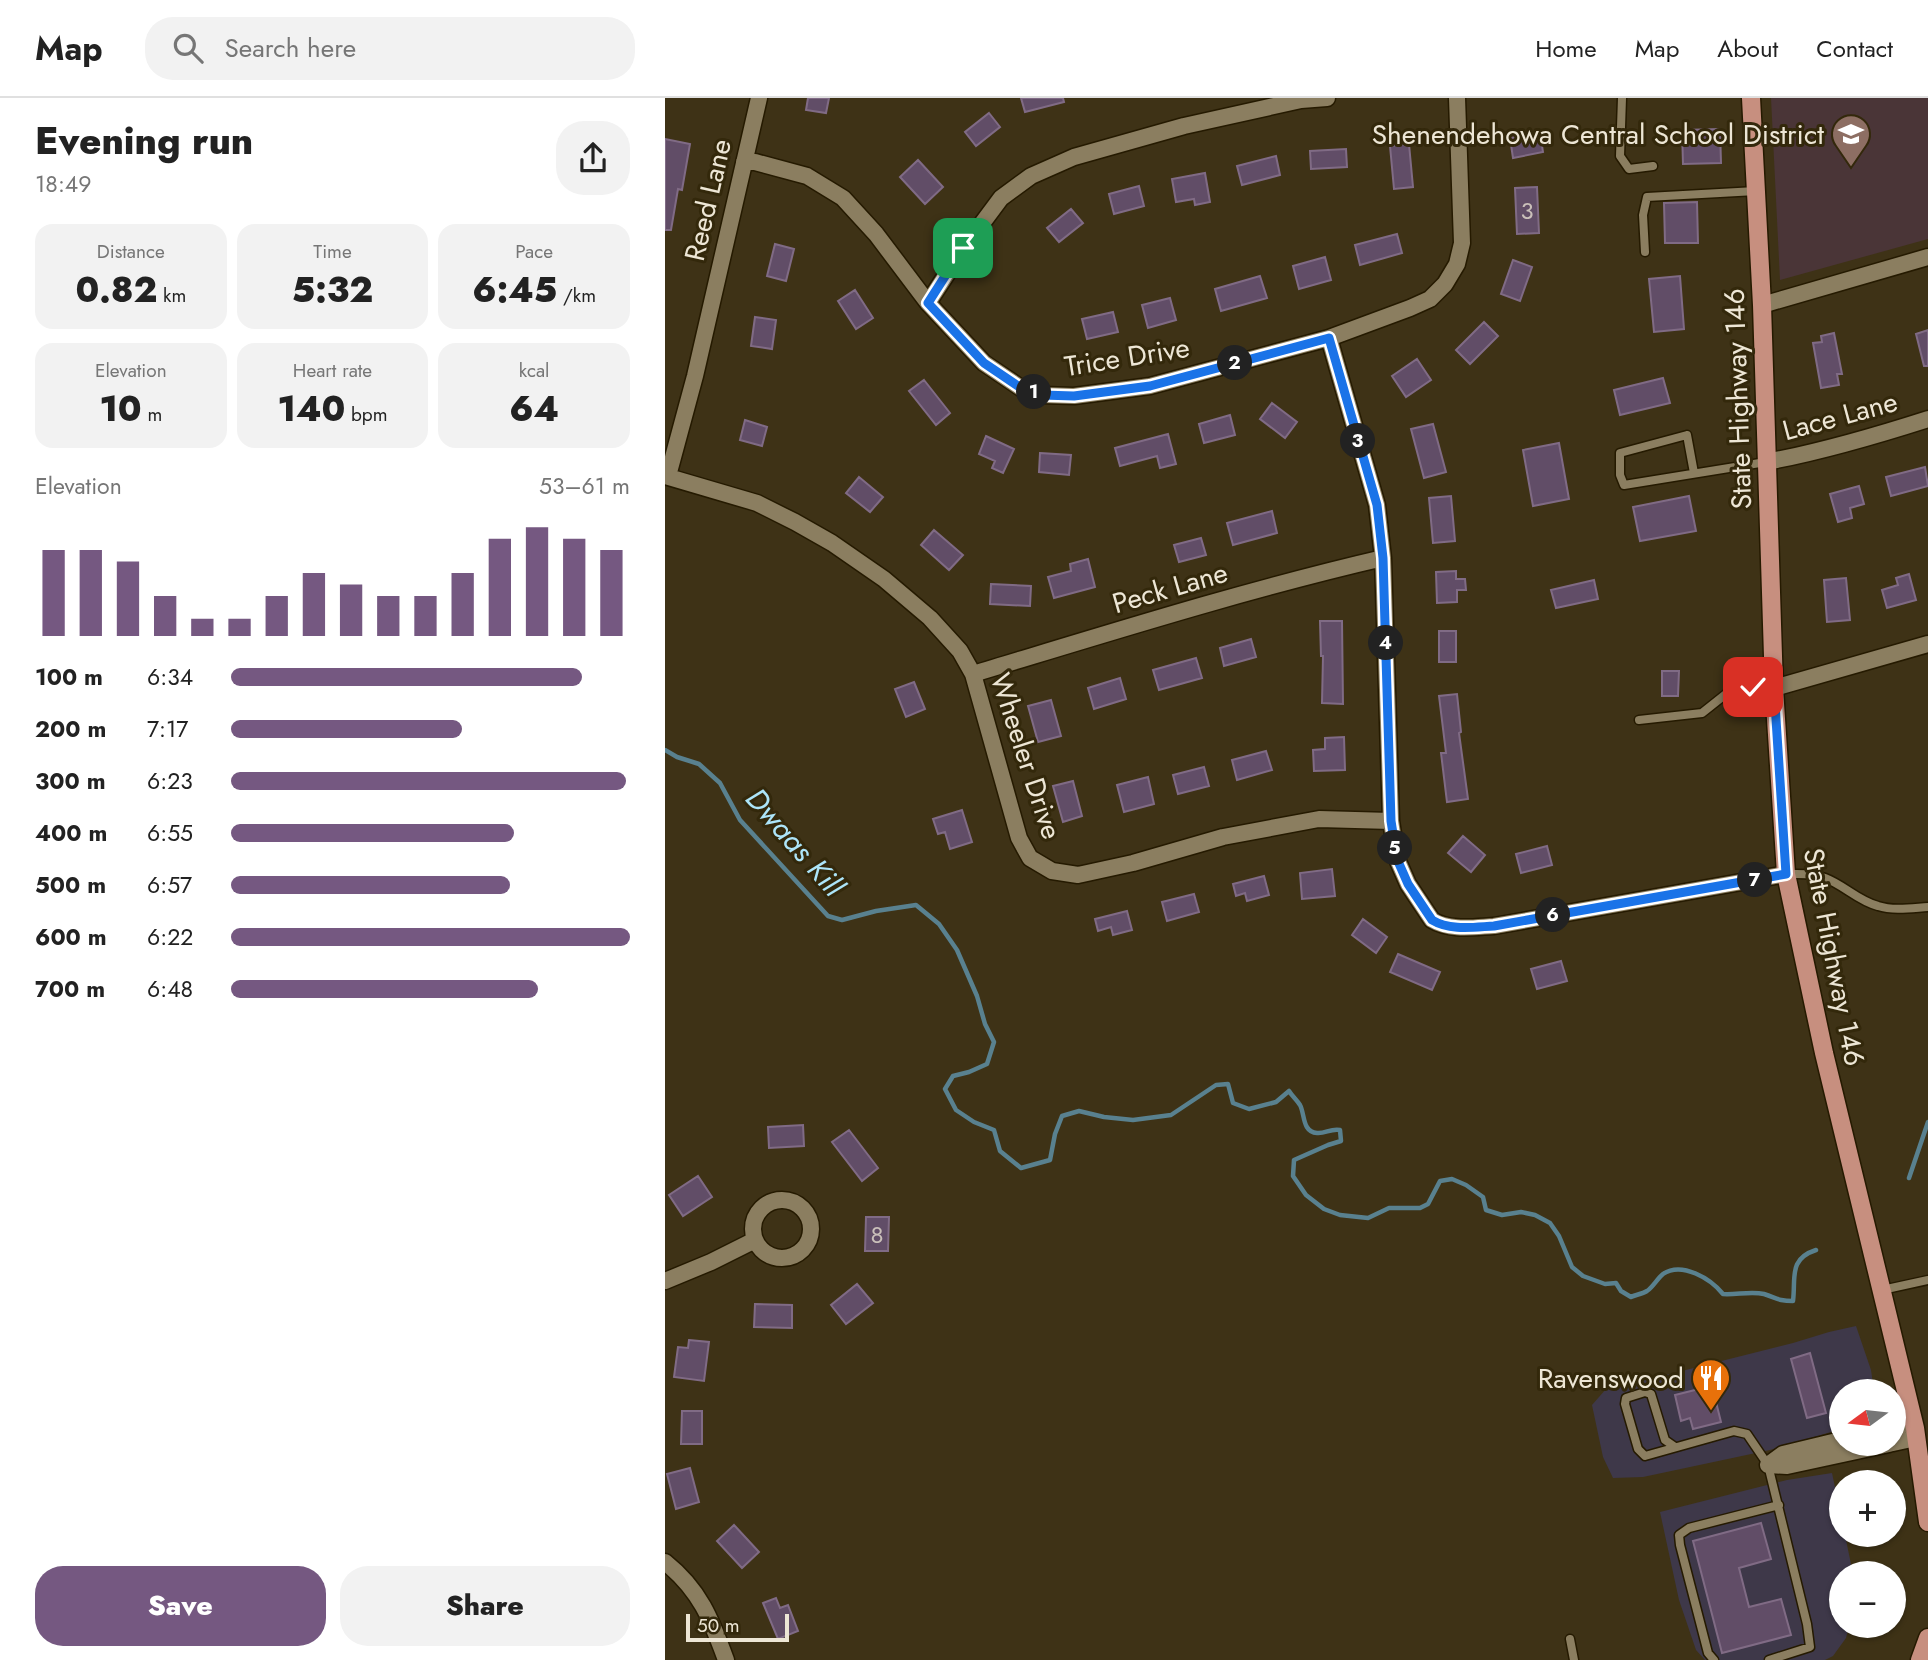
<!DOCTYPE html>
<html lang="en">
<head>
<meta charset="utf-8">
<style>
  :root { --surface:#fff; --page:#f2f2f2; --text:#222; --muted:#767676; --line:#e0e0e0; --accent:#755881 }
  body { margin:0; font-family:Jost,sans-serif; background:var(--page); color:var(--text); height:100vh; display:flex; flex-direction:column; font-size:26px; white-space:nowrap }
  * { box-sizing:border-box; margin:0 }
  p { font-size:23px; color:var(--muted) }
  .icon { flex:none; width:38px; height:38px; fill:none; stroke:currentColor; stroke-width:2; stroke-linecap:round; stroke-linejoin:round }
  .map { position:relative; flex:1; overflow:hidden }
  .sheet { display:flex; flex-direction:column; background:var(--surface); width:665px }
  .sheet>* { flex:none }
  .needle { width:46px; rotate:255deg }
  .tools { position:absolute; left:1164px; top:1281px; display:grid; gap:14px }
  .tools a { display:grid; place-items:center; width:77px; height:77px; border-radius:50%; background:var(--surface); box-shadow:0 2px 5px #0004; font-size:35px }
  .scale { position:absolute; left:21px; bottom:18px; width:103px; box-sizing:border-box; padding-left:7px; border:4px solid #ede6d5; border-top:0; font-size:19px; line-height:24px; white-space:nowrap; color:#ede6d5; -webkit-text-stroke:5px #33280b; paint-order:stroke }
  .pin { position:absolute; display:grid; place-items:center; width:60px; height:60px; color:#fff; margin:-30px; border-radius:14px; box-shadow:0 4px 10px #0006 }
  .km { position:absolute; width:35px; height:35px; margin:-18px; border-radius:50%; background:#222; color:#fff; font-size:19px; line-height:35px; text-align:center }
  .round { display:grid; place-items:center; flex:none; width:74px; height:74px; border-radius:28px; background:var(--page) }
  .overview { display:flex; align-items:center; justify-content:space-between; height:119px; padding:0 35px }
  h1 { font-size:38px; font-weight:800; line-height:52px }
  .metrics { display:grid; grid-template-columns:repeat(3,1fr); gap:10px; height:119px; padding:7px 35px }
  .metrics div { display:grid; align-content:center; border-radius:18px; background:var(--page); text-align:center }
  .metrics b { font-size:35px; font-weight:800 }
  .metrics small { font-size:19px; font-weight:400 }
  .metrics p { font-size:19px }
  .chart { height:196px; padding:14px 35px }
  .chart p { display:flex; justify-content:space-between }
  .chart svg { width:100%; height:126px; margin-top:7px; stroke:var(--accent); stroke-width:6 }
  .cta { display:flex; gap:14px; margin-top:auto; padding:14px 35px }
  .cta a { flex:1; height:80px; border-radius:28px; background:var(--accent); color:#fff; font-size:28px; font-weight:800; line-height:80px; text-align:center }
  .cta a+a { background:var(--page); color:var(--text) }
  ul { padding:0 35px; list-style:none; font-size:23px }
  li { display:grid; grid-template-columns:112px 84px 1fr; align-items:center; height:52px }
  li i { height:18px; border-radius:9px; background:var(--accent) }
  header { display:flex; align-items:center; gap:42px; box-sizing:border-box; height:98px; padding:0 35px; background:var(--surface); border-bottom:2px solid var(--line) }
  header strong { font-size:33px }
  nav { display:flex; gap:38px; margin-inline-start:auto; font-size:24px }
  .search { width:490px; height:63px; background:var(--page); display:flex; align-items:center; gap:18px; box-sizing:border-box; padding:0 24px; border-radius:28px; color:var(--muted); font-size:26px }
  main { display:flex; flex:1; min-height:0 }
  .map>svg:first-child { display:block }
</style>
</head>
<body>
<header>
<strong>Map</strong>
<div class="search"><svg class="icon" aria-label="search" viewBox="0 0 24 24"><circle cx="10" cy="10" r="6"/><path d="M15 15l6 6"/></svg>Search here</div>
<nav><a>Home</a><a>Map</a><a>About</a><a>Contact</a></nav>
</header>
<main>
<section class="sheet">
<div class="overview"><div><h1>Evening run</h1><p>18:49</p></div><a class="round"><svg class="icon" aria-label="share" viewBox="0 0 24 24"><path d="M12 15V3M7 8l5-5 5 5M5 13v7h14v-7"/></svg></a></div>
<div class="metrics">
<div><p>Distance</p><b>0.82<small> km</small></b></div>
<div><p>Time</p><b>5:32</b></div>
<div><p>Pace</p><b>6:45<small> /km</small></b></div>
</div>
<div class="metrics">
<div><p>Elevation</p><b>10<small> m</small></b></div>
<div><p>Heart rate</p><b>140<small> bpm</small></b></div>
<div><p>kcal</p><b>64</b></div>
</div>
<div class="chart"><p><span>Elevation</span>53–61 m</p>
<svg viewBox="0 0 160 44" preserveAspectRatio="none"><path d="M5 44V14M15 44V14M25 44V18M35 44V30M45 44V38M55 44V38M65 44V30M75 44V22M85 44V26M95 44V30M105 44V30M115 44V22M125 44V10M135 44V6M145 44V10M155 44V14"/></svg>
</div>
<ul>
<li><b>100 m</b>6:34<i style="width:88%"></i></li>
<li><b>200 m</b>7:17<i style="width:58%"></i></li>
<li><b>300 m</b>6:23<i style="width:99%"></i></li>
<li><b>400 m</b>6:55<i style="width:71%"></i></li>
<li><b>500 m</b>6:57<i style="width:70%"></i></li>
<li><b>600 m</b>6:22<i style="width:100%"></i></li>
<li><b>700 m</b>6:48<i style="width:77%"></i></li>
</ul>
<div class="cta"><a>Save</a><a>Share</a></div>
</section>
<div class="map">
<svg width="1263" height="1562" viewBox="0 0 1263 1562">
  <rect width="100%" height="100%" fill="#3e3216"/>
  <path fill="#3e3849" d="M1191 1228 1206 1272 1209 1293H1176V1331L1105 1352 978 1379 948 1380 938 1359 927 1307 941 1291 957 1284 993 1279 1128 1245 1164 1234Z
    M1167 1375 1176 1418V1437H1180L1187 1471V1475H1176V1528H1184L1181 1540 1168 1558 1160 1562H1040L1031 1552 1014 1502 995 1414 1122 1382Z"/>
  <path fill="#4a3537" d="M1106 0H1263V141L1115 182Z"/>
  <g fill="none" stroke-linecap="round" stroke-linejoin="round">
    <path stroke="#59818f" stroke-width="4.5" d="M0 652 12 659 34 666 55 685 75 722 163 818 177 822 211 813 251 807 274 826 292 852 312 898 320 926 329 944 322 966 304 974 288 978 280 991 291 1012 309 1024 329 1032 335 1053 356 1070 385 1062 390 1036 397 1018 414 1013 439 1019 468 1022 506 1017 551 987 563 986 568 1005 584 1011 611 1004 624 993C627 998 632 1002 635 1007 640 1016 637 1034 652 1035 660 1036 666 1030 675 1032L676 1043 663 1047 629 1062 628 1078 641 1097 659 1111 675 1117 703 1120 724 1110H755L763 1106 775 1083 787 1081 801 1087 818 1099 821 1112 837 1117 856 1114 870 1117 885 1125 894 1138 907 1169 918 1178 940 1186 951 1185 956 1193 966 1199C970 1197 977 1196 982 1193 988 1189 992 1181 998 1176 1017 1163 1046 1181 1058 1196 1071 1197 1086 1193 1099 1196 1112 1200 1113 1203 1128 1203 1131 1180 1123 1161 1151 1152
      M1244 1080 1263 1024"/>
  </g>
  <path fill="#614d67" stroke="#806b85" stroke-width="2" d="M143 0H164L161 15 141 12Z
    M356 0H398L399 4 360 14Z
    M324 15 335 29 311 48 300 34Z
    M1055 31 1056 65 1018 66 1017 32Z
    M875 35 878 54 848 60 845 40Z
    M0 41 25 46 17 92 13 91 6 132H0Z
    M744 46 748 89 729 91 725 48Z
    M681 51 682 69 646 71 645 53Z
    M611 58 615 77 577 87 572 68Z
    M253 62 278 89 260 106 235 79Z
    M540 75 545 104 530 107 529 101 511 104 507 81Z
    M474 88 479 108 449 116 444 96Z
    M872 89 874 135 852 136 850 90Z
    M1032 104 1033 145H1000L999 105Z
    M406 111 418 125 394 144 382 130Z
    M732 136 737 155 695 167 690 147Z
    M110 146 129 151 121 183 102 178Z
    M660 159 666 182 634 191 628 168Z
    M848 162 867 169 855 203 836 196Z
    M595 178 602 200 556 213 550 191Z
    M1015 178 1019 231 989 234 984 181Z
    M190 192 208 220 191 231 173 203Z
    M505 200 511 222 483 230 477 207Z
    M448 214 453 234 422 241 417 221Z
    M90 219 111 222 107 251 86 248Z
    M819 224 833 238 805 266 791 252Z
    M1263 232V268H1259L1251 236Z
    M1169 235 1177 276H1172L1174 287 1156 290 1148 245 1157 244 1156 238Z
    M752 261 766 282 741 299 727 278Z
    M998 280 1005 305 955 317 949 292Z
    M259 282 285 315 271 327 244 293Z
    M607 305 632 324 620 340 595 321Z
    M565 317 570 337 539 345 534 326Z
    M80 322 102 329 97 348 75 342Z
    M768 326 781 374 759 380 746 331Z
    M503 336 511 366 495 370 492 358 455 368 450 350Z
    M321 338 349 351 338 375 327 370 330 363 314 356Z
    M894 345 904 401 868 408 858 352Z
    M375 355 406 357 404 377 374 374Z
    M1260 369 1263 388 1226 398 1221 379Z
    M194 379 218 399 205 414 181 395Z
    M1194 388 1199 406 1185 410 1187 420 1173 424 1165 396Z
    M786 398 790 443 768 445 764 400Z
    M1024 398 1031 433 975 443 968 409Z
    M607 413 612 435 568 447 562 425Z
    M269 432 298 457 284 472 256 447Z
    M536 440 541 457 514 464 509 447Z
    M423 461 430 489 389 500 383 479 406 473 405 466Z
    M791 473V481H800L801 492H792V504L772 505 771 474Z
    M1244 476 1251 502 1222 510 1217 492 1233 487 1231 480Z
    M1181 480 1185 522 1162 524 1159 482Z
    M929 482 933 501 891 510 886 492Z
    M326 486 366 488 365 508 325 506Z
    M655 523H677L678 606 657 605 658 558H656Z
    M774 533H791V564H774Z
    M586 541 591 559 559 568 555 550Z
    M531 560 537 580 494 592 488 572Z
    M997 573H1014L1013 598H997Z
    M455 580 461 601 429 611 423 590Z
    M249 584 260 611 241 619 230 591Z
    M792 596 796 634 794 635 803 701 782 704 776 655H781L774 598Z
    M386 602 396 638 373 644 363 608Z
    M679 639 680 672 649 673 648 652 660 651V640Z
    M601 653 607 672 572 682 567 662Z
    M539 669 544 688 513 696 508 677Z
    M483 679 489 706 459 714 452 687Z
    M408 683 417 718 398 724 388 688Z
    M297 712 307 744 285 751 280 734 273 736 268 721Z
    M798 738 820 757 806 774 783 755Z
    M882 748 887 767 856 775 851 756Z
    M667 771 670 798 637 801 635 775Z
    M599 778 604 797 582 803 580 795 571 798 568 786Z
    M529 796 534 814 502 823 497 804Z
    M462 813 467 832 448 837 446 829 433 833 430 821Z
    M698 821 722 839 711 855 687 837Z
    M733 856 775 874 767 892 725 874Z
    M896 863 902 883 872 891 866 871Z
    M138 1027 139 1048 104 1050 103 1029Z
    M184 1032 213 1070 197 1083 167 1044Z
    M33 1078 47 1099 18 1118 4 1097Z
    M201 1119H224L223 1153H200Z
    M192 1186 208 1205 181 1226 166 1207Z
    M90 1206 127 1207V1230L89 1229Z
    M24 1242 44 1244 39 1283 9 1279 13 1249 23 1250Z
    M1145 1255 1161 1315 1142 1320 1126 1261Z
    M1046 1284 1056 1324 1028 1331 1025 1320 1016 1323 1010 1297 1034 1291 1033 1288Z
    M17 1313H37V1346H16Z
    M25 1370 34 1404 11 1411 2 1376Z
    M1096 1425 1106 1461 1074 1470 1084 1509 1116 1501 1126 1537 1057 1555 1028 1443Z
    M69 1427 94 1454 77 1470 52 1443Z
    M111 1500 115 1510 123 1507 133 1533 113 1541 98 1505Z"/>
  <g fill="none" stroke-linecap="round" stroke-linejoin="round">
    <defs>
      <path id="lane" d="M957 0 955 58 964 71 988 68
        M980 154 978 117 982 99 1091 93
        M1029 375 1022 337 955 355V377L959 387 1101 364
        M974 622 1037 615 1066 592 1076 589 1109 590
        M1121 776C1135 776 1147 775 1160 780 1179 787 1193 803 1213 808 1229 813 1247 810 1263 809
        M1217 1192 1263 1182
        M1010 1349 1000 1342 986 1296 980 1294 961 1300 960 1306 973 1351 980 1358 1069 1333 1082 1336 1103 1367 1142 1526 1145 1549 1104 1562
        M905 1541 909 1562
        M1049 1562 1043 1555 1015 1447 1014 1437 1024 1430 1114 1407"/>
      <path id="street" d="M79 64H90L142 78 178 100 211 136 263 205 319 265 356 290 377 297 409 298 485 288 664 240 745 210 765 201 780 186 792 166 797 145 792 0
        M263 205 298 151 336 100 366 78 409 59 519 28 636 2 662 0
        M1097 207 1263 159
        M664 240 712 407 718 460 726 723 732 761 743 786 767 822C785 833 809 829 829 828L1121 776
        M1101 364C1155 354 1210 338 1263 321
        M0 378 92 405 130 424 167 445 219 481 265 520 295 553 308 576 354 740 365 760 387 773 413 777 468 765 558 739 654 721 726 723
        M3 378 30 278 94 0
        M308 576C444 535 580 492 718 460
        M1109 590 1263 546
        M88 1131a29 29 0 1 1 58 0a29 29 0 1 1-58 0Z
        M0 1183 46 1164 90 1142
        M1228 1329 1248 1324
        M1228 1345 1251 1340
        M1103 1367 1122 1368 1224 1346
        M1103 1367 1118 1356 1176 1342
        M0 1464C35 1492 46 1521 61 1562"/>
      <path id="primary" d="M1086 0 1097 207 1109 590 1121 776 1159 955 1250 1330 1263 1424
        M1255 1562 1263 1540"/>
    </defs>
    <use href="#lane" stroke="#251a00" stroke-width="11"/>
    <use href="#street" stroke="#251a00" stroke-width="19"/>
    <use href="#primary" stroke="#251a00" stroke-width="21"/>
    <use href="#lane" stroke="#8b7e60" stroke-width="8"/>
    <use href="#street" stroke="#8b7e60" stroke-width="16"/>
    <use href="#primary" stroke="#c78f7f" stroke-width="18"/>
  </g>
  <g fill="none" stroke-linecap="round" stroke-linejoin="round">
    <defs>
      <path id="route" d="M298 150 263 205 319 265 356 290 377 297 409 298 485 288 664 240 712 407 718 460 726 723 732 761 743 786 767 822C785 833 809 829 829 828L1121 776 1109 590 1088 589"/>
    </defs>
    <use href="#route" stroke="#fff" stroke-width="14"/>
    <use href="#route" stroke="#1a73e8" stroke-width="9"/>
  </g>
  <defs>
    <symbol id="school-pin" viewBox="-11 -11 22 30"><path d="M0 17L-7.5 6A9.5 9.5 0 1 1 7.5 6Z" fill="#8d6e63" stroke="#33280b"/><path d="M0-5L7-2L0 1L-7-2ZM-4 1L0 2.5L4 1V4Q0 6-4 4Z" fill="#fff"/></symbol>
    <symbol id="restaurant-pin" viewBox="-11 -11 22 30"><path d="M0 17L-7.5 6A9.5 9.5 0 1 1 7.5 6Z" fill="#e8710a" stroke="#33280b"/><path d="M-5-6h1v4h1v-4h1v4h1v-4h1v5L-1.5 .5V6h-2V.5L-5-1ZM5-6V6H3V1.5H1.5Q1.5-4 5-6Z" fill="#fff"/></symbol>
  </defs>
  <g fill-rule="evenodd">
    <use href="#school-pin" x="1164" y="14" width="44" height="60"/>
    <use href="#restaurant-pin" x="1024" y="1258" width="44" height="60"/>
  </g>
  <g text-anchor="middle" dominant-baseline="central" stroke-width="6" stroke-linejoin="round" paint-order="stroke">
    <g font-size="24" fill="#cac0ba">
      <text x="862" y="112">3</text>
      <text x="212" y="1136">8</text>
    </g>
    <g font-size="28" fill="#ede6d5" stroke="#33280b" text-anchor="end">
      <text x="1159" y="36">Shenendehowa Central School District</text>
      <text x="1019" y="1280">Ravenswood</text>
    </g>
    <g font-size="28" fill="#ede6d5" stroke="#33280b">
      <text transform="translate(43 102) rotate(-77)">Reed Lane</text>
      <text transform="translate(462 259) rotate(-9)">Trice Drive</text>
      <text transform="translate(1073 301) rotate(-92)">State Highway 146</text>
      <text transform="translate(1175 318) rotate(-15)">Lace Lane</text>
      <text transform="translate(505 490) rotate(-16)">Peck Lane</text>
      <text transform="translate(361 658) rotate(72)">Wheeler Drive</text>
      <text transform="translate(1169 859) rotate(79)">State Highway 146</text>
    </g>
    <g font-size="30" font-style="italic" fill="#ade5f9" stroke="#33280b">
      <text transform="translate(130 744) rotate(49)">Dwaas Kill</text>
    </g>
  </g>
</svg>
<div class="tools">
<a><svg class="needle" viewBox="-14 -14 28 28"><path d="M0-13l5 13h-10z" fill="#e53935"/><path d="M0 13l5-13h-10z" fill="#767676"/></svg></a>
<a>+</a>
<a>−</a>
</div>
<div class="scale">50 m</div>
<div class="pin" style="left:298px;top:150px;background:#1e9e55"><svg class="icon" aria-label="arrive" viewBox="0 0 24 24"><path d="M6 21V4h12l-3 4 3 4H6"/></svg></div>
<div class="pin" style="left:1088px;top:589px;background:#d93025"><svg class="icon" aria-label="check" viewBox="0 0 24 24"><path d="M5 12l5 5 9-10"/></svg></div>
<b class="km" style="left:369px;top:294px">1</b>
<b class="km" style="left:570px;top:265px">2</b>
<b class="km" style="left:693px;top:343px">3</b>
<b class="km" style="left:721px;top:545px">4</b>
<b class="km" style="left:730px;top:750px">5</b>
<b class="km" style="left:888px;top:817px">6</b>
<b class="km" style="left:1090px;top:782px">7</b>
</div>
</main>
</body>
</html>
